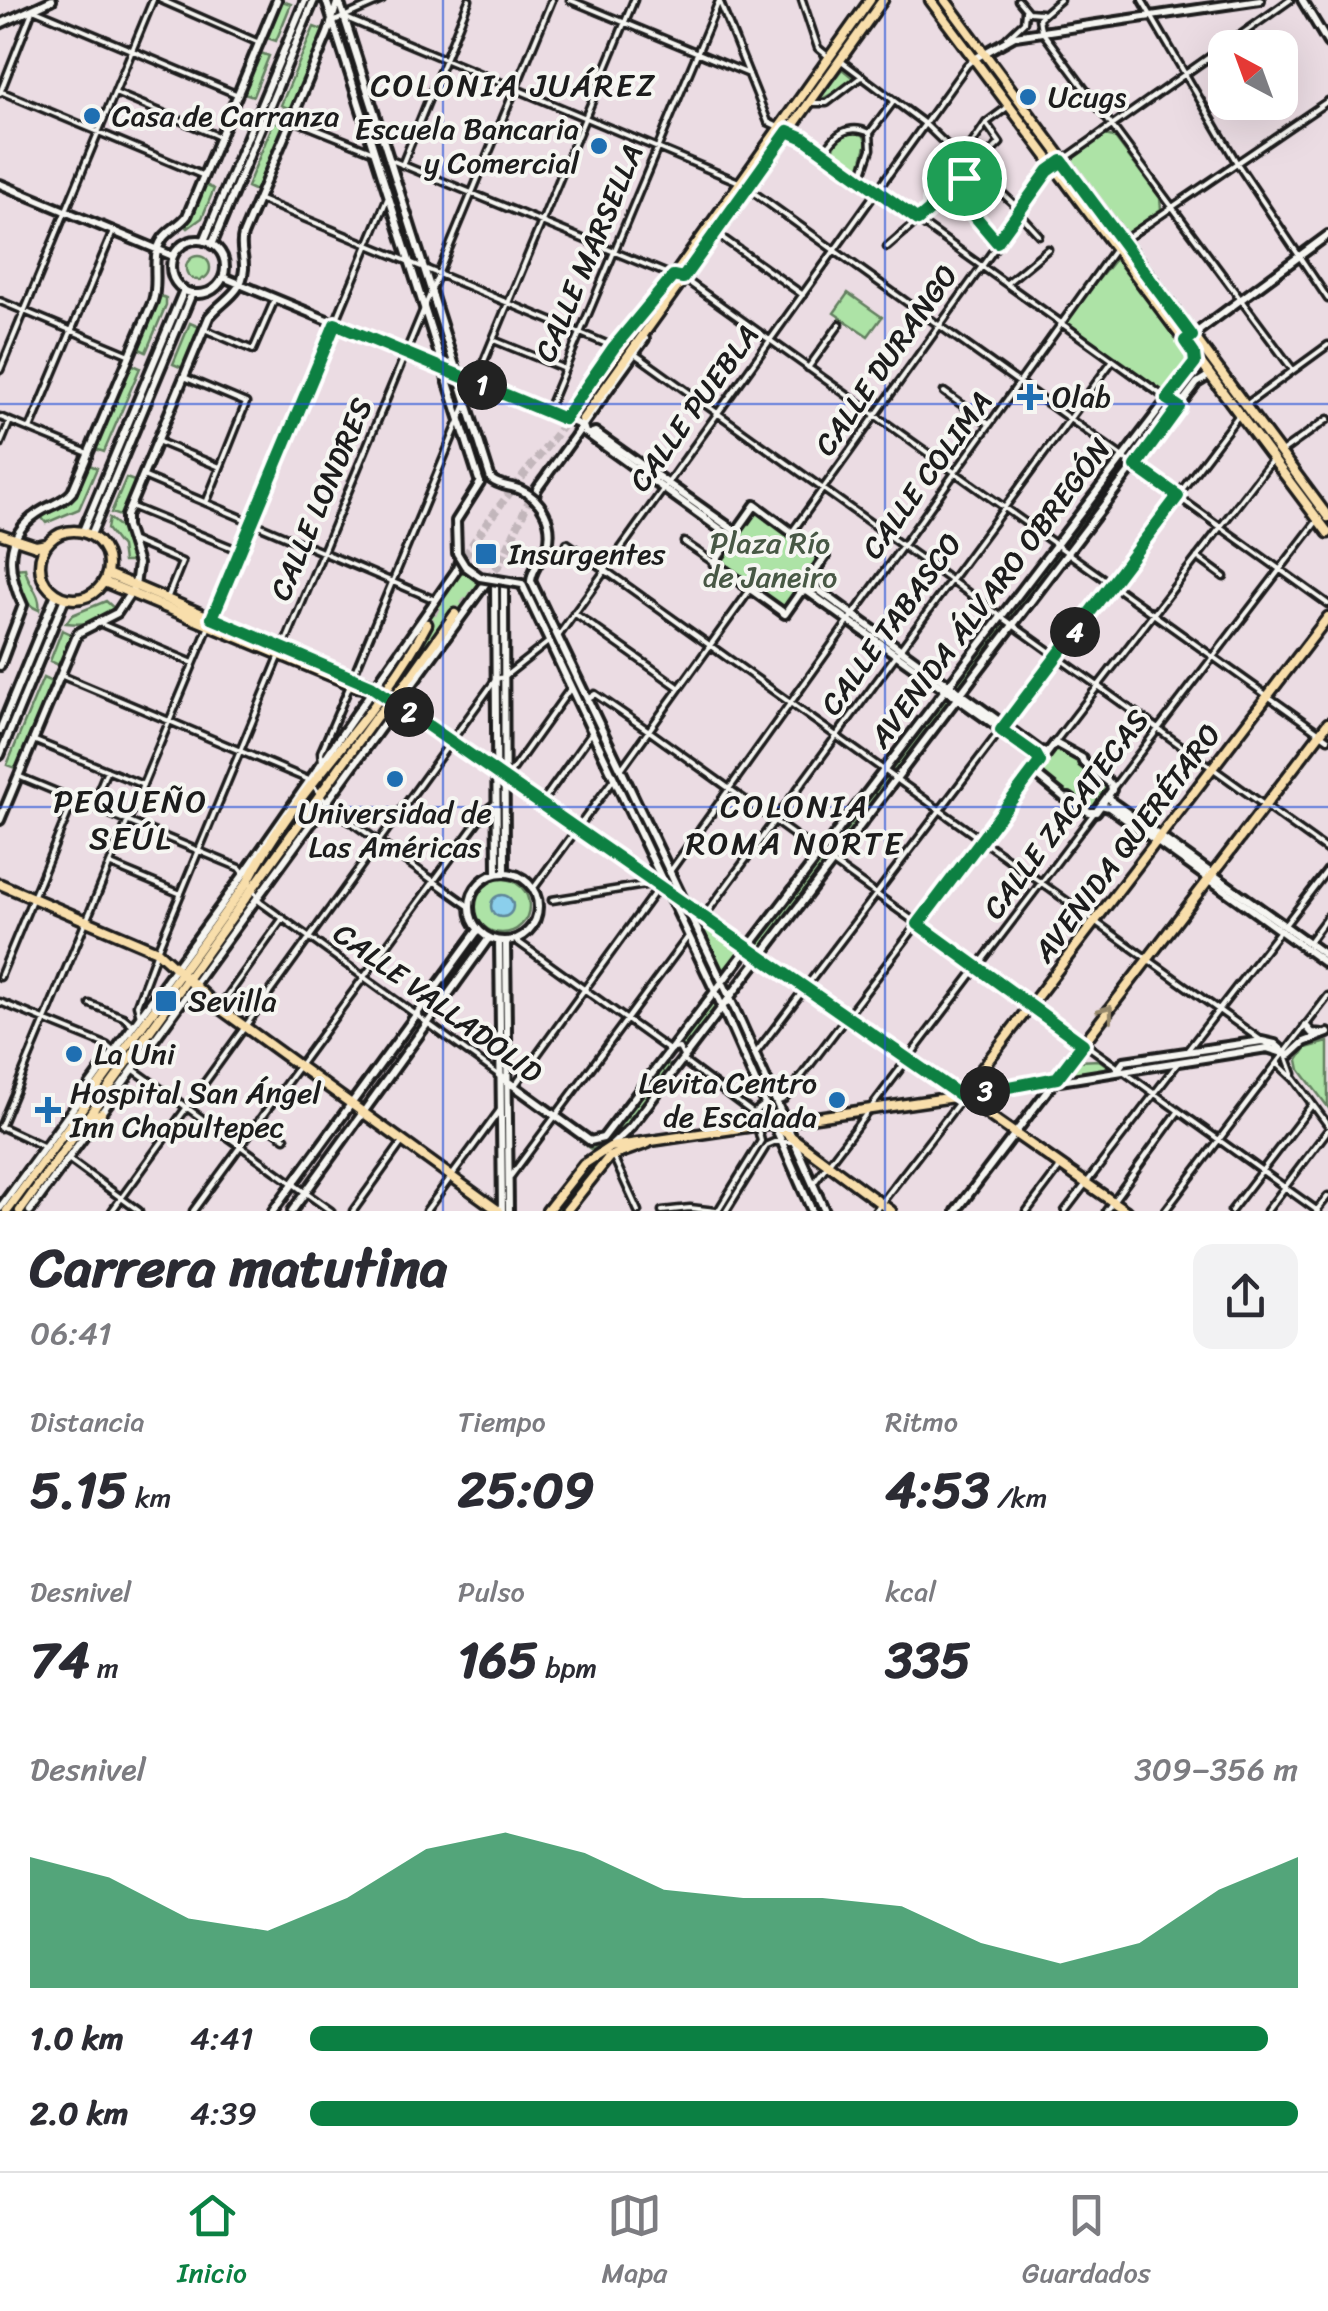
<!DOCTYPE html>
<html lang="es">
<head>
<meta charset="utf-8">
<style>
  :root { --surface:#fff; --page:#f2f2f3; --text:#2b2b33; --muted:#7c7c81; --line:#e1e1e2; --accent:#0b8043 }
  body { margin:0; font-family:Sriracha,sans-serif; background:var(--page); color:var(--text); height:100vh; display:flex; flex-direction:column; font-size:38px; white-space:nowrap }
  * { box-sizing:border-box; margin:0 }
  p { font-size:32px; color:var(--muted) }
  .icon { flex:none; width:55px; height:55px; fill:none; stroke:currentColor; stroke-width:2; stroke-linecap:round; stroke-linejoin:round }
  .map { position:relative; height:1211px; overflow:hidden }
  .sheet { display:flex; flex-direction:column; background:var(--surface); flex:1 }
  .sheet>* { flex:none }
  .needle { width:65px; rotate:319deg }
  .tools { position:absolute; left:1208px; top:30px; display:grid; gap:20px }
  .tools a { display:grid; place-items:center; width:90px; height:90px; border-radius:20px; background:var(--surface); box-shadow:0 10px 40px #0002; font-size:50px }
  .pin { position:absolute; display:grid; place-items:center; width:85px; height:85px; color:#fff; margin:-42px; border:5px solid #fff; border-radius:50%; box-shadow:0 2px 10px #0007 }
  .km { position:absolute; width:50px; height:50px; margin:-25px; border-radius:50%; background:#222; color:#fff; font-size:28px; line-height:50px; text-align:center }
  .round { display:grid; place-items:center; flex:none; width:105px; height:105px; border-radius:20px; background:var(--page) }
  .summary { display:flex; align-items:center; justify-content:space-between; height:170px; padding:0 30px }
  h1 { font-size:55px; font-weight:700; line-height:75px }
  .metrics { display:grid; grid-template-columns:repeat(3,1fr); gap:15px; height:170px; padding:10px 30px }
  .metrics div { display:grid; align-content:center }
  .metrics b { font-size:50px; font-weight:700 }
  .metrics small { font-size:28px; font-weight:400 }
  .metrics p { font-size:28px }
  .chart { height:280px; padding:20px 30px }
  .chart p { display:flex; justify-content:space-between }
  .chart svg { width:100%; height:180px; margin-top:10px; fill:var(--accent); opacity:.7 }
  ul { padding:0 30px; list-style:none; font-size:32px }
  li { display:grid; grid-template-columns:160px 120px 1fr; align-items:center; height:75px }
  li i { height:25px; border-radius:12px; background:var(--accent) }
  .menu { display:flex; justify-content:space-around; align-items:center; height:140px; border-top:2px solid var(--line); background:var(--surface); font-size:28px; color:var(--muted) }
  .menu a { display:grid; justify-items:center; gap:5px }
  .menu .selected { color:var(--accent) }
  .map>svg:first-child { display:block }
</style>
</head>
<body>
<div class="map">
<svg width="1328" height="1211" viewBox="0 0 1328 1211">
  <rect width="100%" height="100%" fill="#ebdce3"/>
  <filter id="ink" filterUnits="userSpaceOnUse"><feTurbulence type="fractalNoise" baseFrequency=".01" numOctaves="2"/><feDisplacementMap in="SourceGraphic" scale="20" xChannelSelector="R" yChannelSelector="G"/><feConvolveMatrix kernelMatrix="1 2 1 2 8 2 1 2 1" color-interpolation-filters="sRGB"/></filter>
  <g filter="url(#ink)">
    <path fill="#ade3a6" stroke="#648061" stroke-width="2.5" d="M279 0 291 4 276 41 264 37Z
      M314 27 325 31 292 110 281 105Z
      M258 52 269 56 253 96 241 92Z
      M842 69 853 78 852 82 817 102Z
      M274 121 285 125 258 192 247 187Z
      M852 130 862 133 867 142 859 171 832 152 838 140Z
      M1104 135 1114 137 1160 198 1161 209 1126 234 1117 232 1068 167 1069 160Z
      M955 171 965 181 958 190 965 199 952 210 942 200 935 202Z
      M203 184 214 189 202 218 188 228 185 225Z
      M186 268a12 12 0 1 1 24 0a12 12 0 1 1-24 0Z
      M1116 258 1191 358 1165 395 1064 322Z
      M673 283 582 417 575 415Z
      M848 293 882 317 868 336 834 313Z
      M161 296 166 298V305L146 352 135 347Z
      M190 323 202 328 185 369 173 364Z
      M129 363 140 368 104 452 93 448Z
      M1167 404 1174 409 1135 459 1129 454Z
      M1122 463 1129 468 1067 549 1060 544Z
      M87 464 97 468 79 509 46 523 39 514 62 503Z
      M126 478 137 482 123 517 111 513Z
      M756 508 823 557 784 612 716 563Z
      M109 518 124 530 136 562H123L121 547 107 529Z
      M1055 550 1062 555 1013 620 1006 615Z
      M25 568C27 584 42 594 39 610 21 603 15 587 13 569Z
      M462 568 482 582 394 691 389 688 408 653 384 683Z
      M106 601 116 610C100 623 86 625 66 623L72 615Z
      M1001 621 1008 626 959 690 953 685Z
      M62 630 73 635 61 666 50 661Z
      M43 678 54 683 18 769 7 765Z
      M946 695 952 700 896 773 890 768Z
      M1055 743 1079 756 1112 787 1096 812H1090L1033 772Z
      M885 774 892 779 836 852 829 847Z
      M820 860 826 864 761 951 754 946Z
      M475 906a27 27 0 1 1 54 0a27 27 0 1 1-54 0Z
      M693 916 742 949 723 973 721 974Z
      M715 998 719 1006 685 1050 679 1045Z
      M1328 1042V1107L1300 1070 1298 1060 1306 1048Z
      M1099 1060 1113 1070 1063 1078 1078 1061Z
      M665 1062 672 1067C647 1100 630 1132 592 1150L588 1147 604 1141Z
      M613 1151 565 1206 554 1211 588 1165Z"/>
    <path fill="#8bcfec" stroke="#5f8799" stroke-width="2.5" d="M491 906a11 11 0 1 1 22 0a11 11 0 1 1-22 0Z"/>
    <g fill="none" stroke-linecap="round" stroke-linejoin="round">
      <path stroke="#c2b6bb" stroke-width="8" stroke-dasharray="8 4" stroke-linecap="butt" d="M459 566C489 513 533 467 569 417
        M455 614 500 564 537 483 583 419
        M427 624 445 591"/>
      <defs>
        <path id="street" d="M161 0 257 42
          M570 0 749 74
          M719 0 768 122 804 139 1177 406
          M802 0 818 48 830 58
          M1018 0 1028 12 1041 13
          M1060 0 1039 18 1041 30 1293 370
          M1142 0 1237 163 1328 299
          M33 9 236 94
          M346 18 739 182
          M332 22 382 0
          M1007 38 1024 22 1025 11
          M840 60 925 124 960 158
          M0 91 204 176
          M0 93 33 9
          M115 93 220 137
          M808 103H827L862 76
          M291 119 374 152
          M870 133 894 101
          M824 153C835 134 848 123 870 133L871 149 861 178
          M1065 159 1290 0
          M391 160 690 283 1328 739
          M402 165 469 0
          M955 169 976 192 952 211 942 201 932 208 931 200Z
          M955 169 986 123 1009 106
          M964 178 1000 143 986 123
          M750 190 1328 604
          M1001 192 1019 209
          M258 199 614 347
          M963 202 996 241
          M1018 212 1039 235
          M717 234 803 295
          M1124 240 1328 101
          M887 247 932 208
          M1007 283 1048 249
          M0 301 130 355
          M204 329 253 350 275 299
          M496 341 565 369
          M635 354 1328 851
          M808 368 840 324
          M0 370 153 0
          M184 377 246 403 206 503
          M944 392 989 424
          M1247 404 1328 345
          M547 412 719 1
          M0 417 88 453
          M30 429 113 232
          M157 441 220 467
          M0 445 10 421
          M1283 451 1328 419
          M143 476 433 599
          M130 506 240 551
          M792 532 1053 167
          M133 541 182 562 167 599
          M684 542 713 562
          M567 543 1262 1041
          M1197 557 1224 577
          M574 613 677 686
          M212 617 388 197
          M99 623 193 663
          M559 635 967 65 974 59
          M284 646 552 0
          M354 674 634 0
          M60 675 309 780 329 806 470 907
          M587 699 595 694 649 731 1318 1211
          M1005 723 1238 416
          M33 740 143 785
          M1055 742 1272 460
          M322 762 321 752 351 683
          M622 768 750 590
          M18 776 240 868 243 872
          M506 779 570 689
          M1113 788 1317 521
          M543 801 592 732
          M92 806 107 770
          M111 865 181 894
          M669 873 1114 250
          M248 880 260 902 499 1075
          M533 889 613 780
          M552 900 651 884
          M705 915 1113 360
          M1285 925 1328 869
          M514 939 669 1050 679 1048 683 1056
          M1308 943 1328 916
          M0 977 73 801
          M0 1002 106 1045 114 1052
          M90 1004 123 1017 133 1025
          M219 1008 283 918
          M140 1016 137 1005 157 951 280 655
          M1187 1051 1279 932
          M755 1054 1000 731
          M1286 1055 1293 1074
          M682 1060 753 1113 765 1104
          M1278 1064 1294 1079 1328 1125
          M133 1069 331 1211
          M516 1084 660 885
          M777 1102 784 1099 1033 772
          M259 1120 285 1138
          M0 1126 45 1147
          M0 1128 209 626
          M613 1156 638 1211
          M68 1159 139 1211
          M511 1176 687 938
          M813 1184 1094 813
          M112 1211 496 679 504 677 547 643
          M193 1211 486 810 497 802
          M353 1211 403 1141
          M426 1211 500 1110
          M662 1211 690 1208 716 1211
          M718 1211 761 1141 757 1126
          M726 1211 767 1145 774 1142H794
          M875 1211 963 1097
          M1027 1211 1060 1167
          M1065 1211 1178 1063
          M1106 1211 1178 1112
          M1165 1211 1328 996
          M1231 1211 1312 1105
          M1267 1211 1328 1130
          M1316 1211 1328 1196"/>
        <path id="secondary" d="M326 0 480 483
          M1302 0 1328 43
          M340 4 491 479
          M0 24 52 0
          M974 59 1015 36 1260 0
          M0 184 173 256
          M171 267a27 27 0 1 1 54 0a27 27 0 1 1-54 0Z
          M204 241 305 0
          M212 245 314 0
          M223 277 443 368
          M1185 341 1328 235
          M455 373 583 426
          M564 419 614 347 650 304
          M583 426 585 432 731 537
          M589 434 595 432 735 531
          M534 499 537 489 645 339
          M755 505 825 557 785 614 714 563Z
          M83 531 184 290
          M91 535 192 293
          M810 579 812 585 1040 751 1047 752
          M495 581 497 873
          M531 581 729 996 825 1211
          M504 582 505 873
          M522 584 722 1006 812 1211
          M802 592 807 591 1037 755 1040 762
          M0 666 23 605C7 572 3 536 38 513 49 505 63 503 72 492L153 301C160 279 149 259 163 238 170 229 180 225 187 216L277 0
          M0 730 56 594
          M1055 743 1082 758 1083 762 1111 784 1112 790 1096 812H1089L1069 798 1066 799 1033 772Z
          M0 755 65 598
          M1108 795 1112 802 1328 957
          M1101 805 1109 807 1328 965
          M0 820 78 633 117 613 135 586 138 564 126 526V516L209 317C222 300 242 294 244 269 245 257 239 248 243 235L328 33 338 0
          M470 907a34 34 0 1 1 68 0a34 34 0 1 1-68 0Z
          M499 941 502 1211
          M506 941 509 1211
          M1306 1026 1312 1033 1322 1034
          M1286 1054 1290 1055 1304 1042 1328 1033
          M1118 1069 1124 1061 1262 1041 1275 1044 1285 1053
          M499 1075 590 1141 603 1138 1195 363V356
          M611 1146 631 1127 1197 383 1210 375
          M0 1208 244 874 456 571 460 558
          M30 1211 488 580
          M273 1211 478 930
          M292 1211 489 938
          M956 1211 1057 1078 1060 1081 1267 1048 1286 1054"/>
        <path id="primary" d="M930 0 1328 533
          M945 0 1328 517
          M572 414 644 318 870 0
          M583 419 883 0
          M40 565a34 34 0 1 1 68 0a34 34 0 1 1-68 0Z
          M0 534 36 546 47 544
          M107 574 371 685 1126 1211
          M104 582 358 687 374 690
          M0 884 157 951 219 1008 499 1211
          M961 1096 1328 617
          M86 1124 101 1113
          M774 1124 891 1211
          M7 1211 248 881C295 788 379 717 427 624
          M20 1211 376 717 409 679 455 614
          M547 1211 584 1164 610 1147 961 1096 1057 1078 1328 723
          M566 1211 609 1157 648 1143"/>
      </defs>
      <use href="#street" stroke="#1c1c1c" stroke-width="11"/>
      <use href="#secondary" stroke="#1c1c1c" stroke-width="14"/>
      <use href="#primary" stroke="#1c1c1c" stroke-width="15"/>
      <use href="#street" stroke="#f6f6f2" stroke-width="4"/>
      <use href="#secondary" stroke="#f6f6f2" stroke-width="6"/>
      <use href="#primary" stroke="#f8deab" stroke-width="8"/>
      <defs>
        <path id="secondary-bridge" d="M491 479C500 487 510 485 521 490 542 499 554 523 548 545 544 558 532 567 531 581
          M480 483 456 521 457 553 465 566 480 577 522 584"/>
      </defs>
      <use href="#secondary-bridge" stroke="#1c1c1c" stroke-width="14" stroke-linecap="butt"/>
      <use href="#secondary-bridge" stroke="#f6f6f2" stroke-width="6"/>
    </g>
    <defs><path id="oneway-chevron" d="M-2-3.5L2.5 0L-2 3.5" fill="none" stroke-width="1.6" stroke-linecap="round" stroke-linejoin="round" transform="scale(2.5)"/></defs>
    <use stroke="#95876b" href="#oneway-chevron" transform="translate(1107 1012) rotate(-53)"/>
  </g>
  <g fill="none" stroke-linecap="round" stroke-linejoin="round" filter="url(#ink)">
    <defs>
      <path id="route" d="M788 131 804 138 918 220 932 208 931 200 955 169 976 192 963 202 997 242 1048 171 1062 161 1192 336 1185 341 1194 354 1195 363 1167 399 1179 407 1136 466 1178 496 1001 730 1036 755 1040 762 918 924 1083 1044 1057 1078 961 1096 371 686 212 618 335 324 564 419 614 347 673 276 683 278Z"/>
    </defs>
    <use href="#route" stroke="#fff" stroke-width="20"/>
    <use href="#route" stroke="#0b8043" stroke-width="12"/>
  </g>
  <path fill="none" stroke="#1d4ed8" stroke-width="2.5" stroke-opacity="0.55" d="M443 0V1211M885 0V1211M0 404H1328M0 807H1328"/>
  <g fill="#1f6fb2" stroke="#f6f6f2" stroke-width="4">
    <circle cx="1028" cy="97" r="10"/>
    <circle cx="92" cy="116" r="10"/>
    <circle cx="599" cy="146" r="10"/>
    <path d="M1025 382h10v10h10v10h-10v10h-10v-10h-10v-10h10z"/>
    <rect x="474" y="542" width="24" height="24" rx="5"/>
    <circle cx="395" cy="779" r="10"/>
    <rect x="154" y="989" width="24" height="24" rx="5"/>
    <circle cx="74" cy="1054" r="10"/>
    <circle cx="837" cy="1100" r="10"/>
    <path d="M43 1095h10v10h10v10h-10v10h-10v-10h-10v-10h10z"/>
  </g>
  <g text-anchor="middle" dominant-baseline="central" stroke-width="8" stroke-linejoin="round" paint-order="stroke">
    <g font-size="30" fill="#1c1c1c" stroke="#f6f6f2" text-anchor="start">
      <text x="1048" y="97">Ucugs</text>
      <text x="112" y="116">Casa de Carranza</text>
      <text x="579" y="129" text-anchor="end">Escuela Bancaria<tspan x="579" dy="34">y Comercial</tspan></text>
      <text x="1052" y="397">Olab</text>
      <text x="508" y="554">Insurgentes</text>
      <text x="395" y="813" text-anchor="middle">Universidad de<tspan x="395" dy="34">Las Américas</tspan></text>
      <text x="188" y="1001">Sevilla</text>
      <text x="94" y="1054">La Uni</text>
      <text x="817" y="1083" text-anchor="end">Levita Centro<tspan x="817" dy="34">de Escalada</tspan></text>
      <text x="70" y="1093">Hospital San Ángel<tspan x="70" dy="34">Inn Chapultepec</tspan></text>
    </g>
    <g font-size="30" fill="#1c1c1c" stroke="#f6f6f2">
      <text transform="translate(589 253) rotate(-67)">CALLE MARSELLA</text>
      <text transform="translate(886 360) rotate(-55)">CALLE DURANGO</text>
      <text transform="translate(694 408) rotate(-54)">CALLE PUEBLA</text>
      <text transform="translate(927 475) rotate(-54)">CALLE COLIMA</text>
      <text transform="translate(321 499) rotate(-67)">CALLE LONDRES</text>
      <text transform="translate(990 593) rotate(-53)">AVENIDA ÁLVARO OBREGÓN</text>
      <text transform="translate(891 624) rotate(-54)">CALLE TABASCO</text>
      <text transform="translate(1066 814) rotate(-53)">CALLE ZACATECAS</text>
      <text transform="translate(1127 843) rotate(-53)">AVENIDA QUERÉTARO</text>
      <text transform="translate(438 1003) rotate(36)">CALLE VALLADOLID</text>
    </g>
    <g font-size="30" fill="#485845" stroke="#f6f6f2">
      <text x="770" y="543">Plaza Río<tspan x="770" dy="34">de Janeiro</tspan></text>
    </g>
    <g font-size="32" letter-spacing="2.5" fill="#1c1c1c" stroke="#f6f6f2">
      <text x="514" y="85">COLONIA JUÁREZ</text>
      <text x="131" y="801">PEQUEÑO<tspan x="131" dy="37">SEÚL</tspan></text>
      <text x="795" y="806">COLONIA<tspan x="795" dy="37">ROMA NORTE</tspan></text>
    </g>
  </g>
</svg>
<div class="tools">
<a><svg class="needle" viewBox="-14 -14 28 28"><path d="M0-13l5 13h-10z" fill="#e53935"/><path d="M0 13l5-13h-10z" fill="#7c7c81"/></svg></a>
</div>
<div class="pin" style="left:964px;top:178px;background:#1e9e55"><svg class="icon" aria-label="arrive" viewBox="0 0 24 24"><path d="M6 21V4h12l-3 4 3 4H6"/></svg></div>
<b class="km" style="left:482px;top:385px">1</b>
<b class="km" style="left:409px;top:712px">2</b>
<b class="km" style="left:985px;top:1091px">3</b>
<b class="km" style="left:1075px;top:632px">4</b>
</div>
<section class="sheet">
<div class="summary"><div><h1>Carrera matutina</h1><p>06:41</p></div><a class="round"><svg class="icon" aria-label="share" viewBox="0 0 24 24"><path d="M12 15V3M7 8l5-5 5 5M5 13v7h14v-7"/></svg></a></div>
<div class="metrics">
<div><p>Distancia</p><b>5.15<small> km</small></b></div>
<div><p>Tiempo</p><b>25:09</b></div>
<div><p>Ritmo</p><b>4:53<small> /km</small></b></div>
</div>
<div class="metrics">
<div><p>Desnivel</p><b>74<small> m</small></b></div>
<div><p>Pulso</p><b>165<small> bpm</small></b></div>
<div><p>kcal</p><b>335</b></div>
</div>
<div class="chart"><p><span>Desnivel</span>309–356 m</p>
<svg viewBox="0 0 160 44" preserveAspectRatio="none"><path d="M0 44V12L10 17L20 27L30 30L40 22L50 10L60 6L70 11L80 20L90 22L100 22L110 24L120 33L130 38L140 33L150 20L160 12V44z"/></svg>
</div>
<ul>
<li><b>1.0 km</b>4:41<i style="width:97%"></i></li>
<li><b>2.0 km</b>4:39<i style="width:100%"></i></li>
</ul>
</section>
<nav class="menu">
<a class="selected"><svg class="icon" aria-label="home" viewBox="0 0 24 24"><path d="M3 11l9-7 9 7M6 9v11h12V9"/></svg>Inicio</a>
<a><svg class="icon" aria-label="map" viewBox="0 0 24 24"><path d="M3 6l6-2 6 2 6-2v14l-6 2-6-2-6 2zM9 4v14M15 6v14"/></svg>Mapa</a>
<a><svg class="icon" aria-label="saved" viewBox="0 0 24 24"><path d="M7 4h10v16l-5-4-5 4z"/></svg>Guardados</a>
</nav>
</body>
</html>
